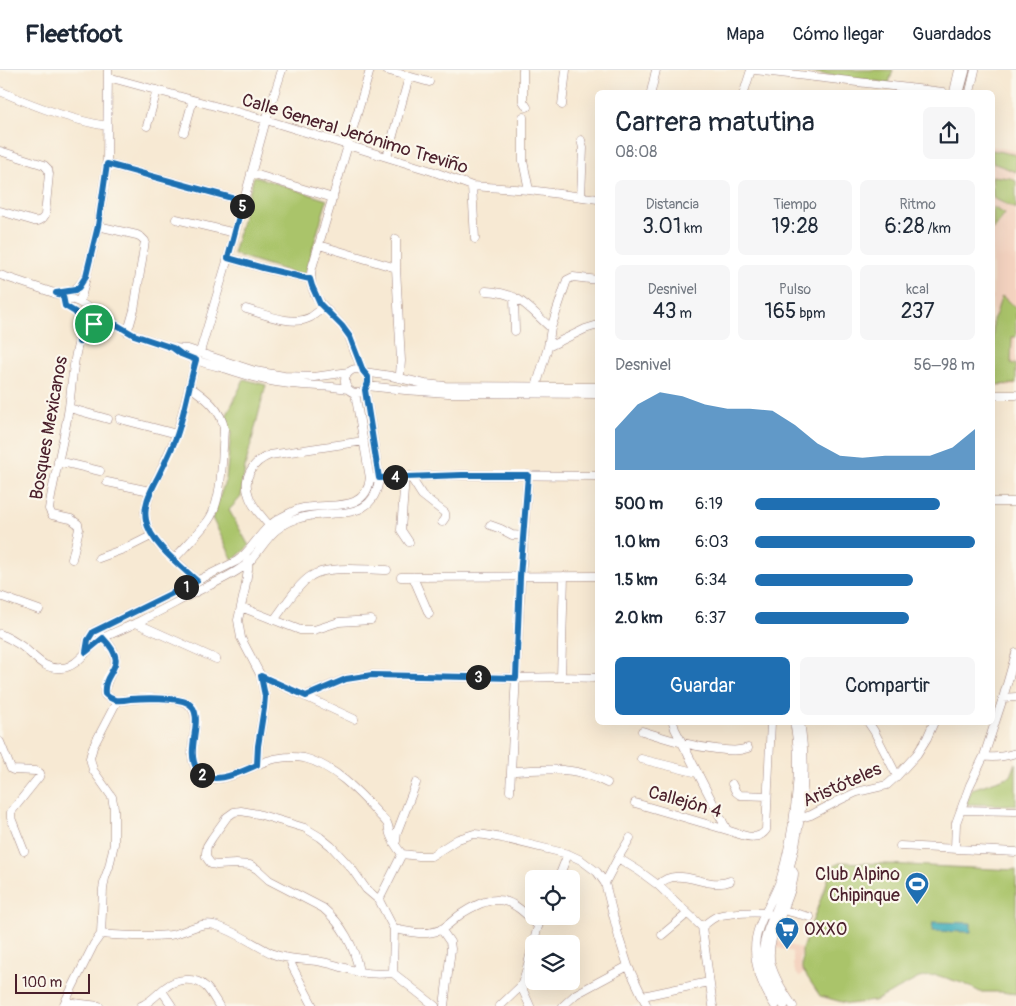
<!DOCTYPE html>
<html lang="es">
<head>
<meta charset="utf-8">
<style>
  :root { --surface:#fff; --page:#f6f6f7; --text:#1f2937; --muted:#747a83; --line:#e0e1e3; --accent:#1f6fb2 }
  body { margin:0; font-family:Pangolin,sans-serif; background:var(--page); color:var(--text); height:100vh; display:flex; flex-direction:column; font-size:19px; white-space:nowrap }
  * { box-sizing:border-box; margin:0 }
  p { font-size:16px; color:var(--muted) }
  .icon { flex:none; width:28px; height:28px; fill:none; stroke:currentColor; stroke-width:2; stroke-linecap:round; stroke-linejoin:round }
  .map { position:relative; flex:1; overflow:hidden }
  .drawer { position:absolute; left:595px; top:20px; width:400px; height:635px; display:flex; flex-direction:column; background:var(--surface); border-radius:8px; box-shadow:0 5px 20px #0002 }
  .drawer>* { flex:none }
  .fabs { position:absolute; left:525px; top:800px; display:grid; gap:10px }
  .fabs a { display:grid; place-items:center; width:55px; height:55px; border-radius:8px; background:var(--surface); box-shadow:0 5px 20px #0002; font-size:25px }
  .scale { position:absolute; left:15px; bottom:12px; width:75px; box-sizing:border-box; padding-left:5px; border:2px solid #4a1f2b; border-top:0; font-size:14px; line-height:18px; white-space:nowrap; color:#4a1f2b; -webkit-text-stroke:4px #fbf7ec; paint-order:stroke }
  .pin { position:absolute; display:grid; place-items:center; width:42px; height:42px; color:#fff; margin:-21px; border:2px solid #fff; border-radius:50%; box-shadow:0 1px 5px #0007 }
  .km { position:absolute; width:25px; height:25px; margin:-12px; border-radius:50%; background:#222; color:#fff; font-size:14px; line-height:25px; text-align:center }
  .round { display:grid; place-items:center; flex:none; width:52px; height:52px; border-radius:8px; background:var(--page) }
  .overview { display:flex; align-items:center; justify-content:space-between; height:85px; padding:0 20px }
  h1 { font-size:28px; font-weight:600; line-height:38px }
  .stats { display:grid; grid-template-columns:repeat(3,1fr); gap:8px; height:85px; padding:5px 20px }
  .stats div { display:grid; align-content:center; border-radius:8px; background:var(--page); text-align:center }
  .stats b { font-size:21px; font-weight:600 }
  .stats small { font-size:14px; font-weight:400 }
  .stats p { font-size:14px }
  .chart { height:140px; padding:10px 20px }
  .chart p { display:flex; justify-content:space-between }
  .chart svg { width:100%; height:90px; margin-top:5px; fill:var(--accent); opacity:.7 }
  .button { display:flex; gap:10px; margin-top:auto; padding:10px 20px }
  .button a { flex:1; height:58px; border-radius:8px; background:var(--accent); color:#fff; font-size:20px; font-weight:600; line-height:58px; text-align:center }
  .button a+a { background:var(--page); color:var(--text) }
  ul { padding:0 20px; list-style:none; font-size:16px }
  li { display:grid; grid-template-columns:80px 60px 1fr; align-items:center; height:38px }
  li i { height:12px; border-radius:6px; background:var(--accent) }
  header { display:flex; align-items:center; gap:30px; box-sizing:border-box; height:70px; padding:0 25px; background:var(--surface); border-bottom:1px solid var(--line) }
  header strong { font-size:24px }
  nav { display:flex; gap:28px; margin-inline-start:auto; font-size:18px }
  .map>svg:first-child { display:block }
</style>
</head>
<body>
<header>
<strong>Fleetfoot</strong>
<nav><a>Mapa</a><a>Cómo llegar</a><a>Guardados</a></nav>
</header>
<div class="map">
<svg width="1016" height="936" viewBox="0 0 1016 936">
  <rect width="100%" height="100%" fill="#fbf7ec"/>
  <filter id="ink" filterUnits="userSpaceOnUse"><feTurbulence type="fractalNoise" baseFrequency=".02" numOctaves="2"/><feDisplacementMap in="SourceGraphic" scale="10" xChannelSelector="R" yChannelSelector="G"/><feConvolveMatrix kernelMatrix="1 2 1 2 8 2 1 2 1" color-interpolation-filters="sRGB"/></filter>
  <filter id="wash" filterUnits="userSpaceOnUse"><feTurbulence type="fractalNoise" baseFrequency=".0096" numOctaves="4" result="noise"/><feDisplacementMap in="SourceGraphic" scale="20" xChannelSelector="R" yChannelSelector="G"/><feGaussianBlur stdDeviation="1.12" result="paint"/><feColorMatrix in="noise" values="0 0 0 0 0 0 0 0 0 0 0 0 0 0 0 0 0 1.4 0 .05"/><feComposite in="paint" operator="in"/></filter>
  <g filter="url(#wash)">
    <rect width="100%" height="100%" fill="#f7e9d3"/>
    <path fill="#f4d3c0" d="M992 76 1016 81V316H993Z
      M777 871 802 879 800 887V895L804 903 799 907 795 901 793 895V886L792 882 775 877Z"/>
    <path fill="#aac46a" stroke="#7a724a" d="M792 0H893L889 13Z
      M992 80 1016 85V102L993 93Z
      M254 106 327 130 305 204H297L233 184Z
      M992 106 1010 108 1016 111V139L993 128Z
      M993 137 1005 144 993 160Z
      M1002 226 1016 238V267H1012L1011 294H1016V314L993 315V249C999 241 997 235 1002 226Z
      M244 309 266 315 245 397 241 427 229 440 249 476 233 490 212 448 226 409 231 363 226 347Z
      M1016 693V735L966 734 972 719 1011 706Z
      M842 792 1016 800V924L1001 922H980L965 914 936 905 919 908 875 931 849 934 820 926 802 899V879L833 796Z"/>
    <path fill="#3babb7" stroke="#426571" d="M933 852 971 853V862L932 861Z"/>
  </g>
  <g filter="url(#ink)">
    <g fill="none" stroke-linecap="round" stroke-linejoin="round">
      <defs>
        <path id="minor" d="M386 0 429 12
          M523 0V31L527 37
          M755 0 943 22
          M108 7 266 50 432 101 472 116 529 120 598 129
          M0 21C34 36 70 50 107 56
          M651 22 656 0
          M744 22 751 0
          M954 22 959 0
          M970 22 975 0
          M562 35 566 0
          M523 47V91L529 120
          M147 56 157 20
          M184 62 193 30
          M0 81 44 95 48 99 49 104 45 145C43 149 39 152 34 151L0 141
          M387 87 409 7
          M107 94 243 131
          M251 103 333 128
          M472 116 475 169
          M581 126 583 78 581 70
          M176 149 235 163
          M98 156 137 165 141 167 145 171 134 240 130 254 126 261
          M396 169V198L401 291 400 304 398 308
          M319 175 396 198
          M228 188 263 198 311 209
          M0 205 63 226 79 232 134 265 173 278 188 279 255 301 284 306 314 307 349 302
          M486 221C521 223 527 237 551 258
          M58 223C72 222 76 221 84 209
          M63 226C66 242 71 235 77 245 80 250 79 259 79 265
          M514 227 515 261
          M79 232 82 224 98 156 107 94 108 0
          M246 239C264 244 293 257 311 247 315 244 319 241 323 238
          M548 277 585 259 598 255
          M173 278C189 290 208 294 227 299 245 305 264 311 283 313 305 316 326 315 348 319
          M200 282 228 188 266 50 282 0
          M196 290 177 364 158 407 150 421 145 442 146 451 151 466 164 480 197 511
          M345 311a12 12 0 1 1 24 0a12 12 0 1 1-24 0Z
          M363 301C360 295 358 289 355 283 352 275 351 268 346 261 331 241 305 228 312 198L370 0
          M364 302 391 306 425 314 445 316 598 317
          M367 316 405 320 448 323 598 324
          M536 317 548 277 551 258 567 210 573 207 598 210
          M992 325H1016
          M69 338 108 349
          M120 349 177 364
          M58 391 100 401
          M405 406 401 460 409 472
          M410 406 422 425 445 443V448L442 452
          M374 408 462 405 598 406
          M107 412 150 421
          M992 432H1016
          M490 455 501 459 512 465 524 466
          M272 458C265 451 252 436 249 426 242 408 252 392 270 385L364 371
          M99 488 129 477 151 466
          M72 489 79 459 78 454 71 449 52 445 49 439C54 405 64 371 69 337 72 315 74 272 86 255L91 254 105 257 117 255
          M174 489C185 477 198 464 208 451 223 431 222 384 224 359 222 340 205 327 190 317
          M248 489V500L245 519 238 550 241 568 261 606 265 627 264 638 258 676 257 695
          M401 507 598 506
          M413 507 429 544
          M0 526 39 540
          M241 537 300 560H314L339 552 371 550
          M274 550C284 537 298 514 311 506 327 495 367 500 387 500
          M136 553 216 589
          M96 560C110 575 123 584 110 605 107 612 104 617 105 625 108 627 111 629 115 630 120 632 128 629 133 629 147 628 179 626 189 635 206 649 183 680 197 700 200 704 204 707 209 708 227 712 251 696 267 691 278 687 293 686 304 688 333 695 358 721 377 742 380 746 384 749 387 753 389 757 389 761 390 764 393 772 397 778 402 784L419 786H431L458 769 474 764 485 765 502 768 568 784 581 790 597 802 605 813 619 868 628 896 647 936
          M0 564C7 567 14 571 20 575 34 584 42 600 61 598 78 598 88 576 103 568 114 562 126 558 138 552 159 542 180 530 202 519 217 512 235 504 248 493 258 484 264 471 275 461 284 453 297 448 309 446 339 441 376 450 379 407L365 320
          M86 582 88 570 93 562 237 491C250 482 257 467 269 456 277 449 289 443 299 439 325 431 366 446 370 408L355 323
          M261 606 354 649
          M561 607 598 608
          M305 626 346 609 371 605 516 608 561 607 564 506
          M1003 628 1016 627
          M673 652 675 659 727 760C740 764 757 773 766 760L771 652
          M868 652 874 661 897 706
          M642 661C668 669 689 676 716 679 727 680 737 682 748 678
          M0 672 11 699 13 700 36 701 40 703 39 707 11 742V748L24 781
          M984 686C994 689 1006 686 1016 683
          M641 689 698 703
          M511 701C536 700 561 697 585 704 593 706 600 710 607 713
          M732 714 736 722 740 725 767 726
          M510 721 521 507 528 405
          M635 733 727 760
          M961 740 1016 741
          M795 750 811 745 840 730 857 722 887 715 897 706 917 684 927 668 934 652
          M394 773 396 771 397 762 416 713
          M900 776 1016 782
          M955 778 956 753 970 715 984 686 1003 628 1016 583
          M618 788 639 801 658 815 702 857 713 936
          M790 796C790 797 794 803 794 803 794 806 793 811 792 815 787 839 768 862 770 888 771 903 784 923 793 936
          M558 809 568 784
          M605 813 618 788 630 768
          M658 815C679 794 707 821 730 811
          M379 830 402 784
          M783 840 810 847
          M702 857C707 853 712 848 718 846 727 843 761 841 769 844
          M394 859C409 862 425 866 440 860 448 856 454 849 461 844 497 821 510 827 538 856
          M441 859 450 872 451 879 444 936
          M101 864C124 866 148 867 170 865 185 863 200 851 214 855 234 860 254 875 273 884 288 890 305 889 322 892 334 894 346 899 359 902 370 904 382 904 393 903
          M662 865 687 844
          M290 889 292 896 313 936
          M359 902C355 877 342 854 323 838L269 810 257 799 250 795 236 794 217 795 211 794 206 787V783L207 776 212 768 227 747 234 742 241 741 258 744 305 758 320 767 331 776 352 799 366 819 379 830 394 859 393 903 435 936
          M162 921 172 936
          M643 926 709 912
          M65 932 99 936
          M63 936 94 874 101 864 103 819 105 808 109 797 114 774V738L112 727 93 700 90 688 93 677 117 631
          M141 936C151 932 158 923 166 917 177 908 195 907 206 917 211 922 215 930 219 936
          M500 936 521 916
          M530 936 521 916C530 894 532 869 542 846
          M563 936 576 924 628 896
          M775 936C760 913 749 884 759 857 765 841 774 827 780 811 793 769 804 696 794 652
          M784 936C772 920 762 900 763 880 765 859 777 841 783 822 786 814 788 805 790 796 802 750 808 700 800 652"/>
        <path id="major" d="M959 22 965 0"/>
      </defs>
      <use href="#minor" stroke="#a0847f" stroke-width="9"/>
      <use href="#major" stroke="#a0847f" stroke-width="11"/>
      <use href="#minor" stroke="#fff" stroke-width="8"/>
      <use href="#major" stroke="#fff" stroke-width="9"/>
    </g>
  </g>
  <g fill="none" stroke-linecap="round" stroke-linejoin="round" filter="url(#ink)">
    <defs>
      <path id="route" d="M107 94 243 131 228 188 263 198 310 209 312 216 320 234 342 256 350 267 363 301 368 307V313L365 320 379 408 462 405H528L520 507 516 608 372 605 346 609 306 626 261 606 265 626 264 638 258 676 257 695C241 702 209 718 197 699 184 679 207 645 188 633 177 627 143 628 130 629 125 630 120 631 115 630 111 629 108 627 105 624 102 599 132 598 103 568L86 582 88 570 93 562 197 511C181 496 150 473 146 450 143 434 151 421 158 407 165 393 172 379 177 365 185 341 189 315 196 290L181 284 173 278 134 265 117 255 105 257 91 254 86 255 79 272 78 246 75 242 65 236 63 226 56 223 75 220 79 217 86 206 98 156Z"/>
    </defs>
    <use href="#route" stroke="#fff" stroke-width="10"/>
    <use href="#route" stroke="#1f6fb2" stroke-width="6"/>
  </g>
  <defs>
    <symbol id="stadium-pin" viewBox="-11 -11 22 30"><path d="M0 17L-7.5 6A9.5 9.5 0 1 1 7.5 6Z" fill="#1f6fb2" stroke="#fbf7ec"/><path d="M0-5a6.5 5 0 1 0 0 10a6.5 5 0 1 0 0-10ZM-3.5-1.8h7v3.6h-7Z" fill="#fff"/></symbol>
    <symbol id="supermarket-pin" viewBox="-11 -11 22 30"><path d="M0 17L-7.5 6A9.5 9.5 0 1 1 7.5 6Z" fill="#1f6fb2" stroke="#fbf7ec"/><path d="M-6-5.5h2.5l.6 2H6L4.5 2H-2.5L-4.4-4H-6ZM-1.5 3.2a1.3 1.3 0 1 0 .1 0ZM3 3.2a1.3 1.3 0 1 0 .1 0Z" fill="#fff"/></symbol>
  </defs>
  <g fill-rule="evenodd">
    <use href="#stadium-pin" x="903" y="800" width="28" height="38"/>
    <use href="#supermarket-pin" x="773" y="845" width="28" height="38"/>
  </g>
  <g text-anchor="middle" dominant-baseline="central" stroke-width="4.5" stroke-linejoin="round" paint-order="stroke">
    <g font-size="18" fill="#4a1f2b" stroke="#fbf7ec">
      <text transform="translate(355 64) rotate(17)">Calle General Jerónimo Treviño</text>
      <text transform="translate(49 358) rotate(-80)">Bosques Mexicanos</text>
      <text transform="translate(842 715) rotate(-24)">Aristóteles</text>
      <text transform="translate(685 732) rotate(16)">Callejón 4</text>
    </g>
    <g font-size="18" fill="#4a1f2b" stroke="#fbf7ec" text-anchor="end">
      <text x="900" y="804">Club Alpino<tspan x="900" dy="21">Chipinque</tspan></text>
      <text x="804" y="859" text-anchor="start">OXXO</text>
    </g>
  </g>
</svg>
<div class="fabs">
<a><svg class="icon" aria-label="locate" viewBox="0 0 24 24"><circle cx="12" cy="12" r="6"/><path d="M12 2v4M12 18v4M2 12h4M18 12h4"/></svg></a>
<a><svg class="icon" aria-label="layers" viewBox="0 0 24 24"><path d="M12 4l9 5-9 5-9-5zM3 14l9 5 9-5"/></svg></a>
</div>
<div class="scale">100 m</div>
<div class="pin" style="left:94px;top:254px;background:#1e9e55"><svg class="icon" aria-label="arrive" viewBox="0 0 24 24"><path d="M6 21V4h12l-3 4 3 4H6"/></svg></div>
<b class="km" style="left:186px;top:517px">1</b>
<b class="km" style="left:202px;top:705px">2</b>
<b class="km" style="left:478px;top:607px">3</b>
<b class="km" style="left:395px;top:407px">4</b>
<b class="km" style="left:242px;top:136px">5</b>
<section class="drawer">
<div class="overview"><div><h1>Carrera matutina</h1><p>08:08</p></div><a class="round"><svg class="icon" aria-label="share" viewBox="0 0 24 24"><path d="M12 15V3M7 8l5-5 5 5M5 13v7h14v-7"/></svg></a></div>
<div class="stats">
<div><p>Distancia</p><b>3.01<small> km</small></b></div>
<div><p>Tiempo</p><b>19:28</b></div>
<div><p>Ritmo</p><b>6:28<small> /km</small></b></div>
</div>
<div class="stats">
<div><p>Desnivel</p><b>43<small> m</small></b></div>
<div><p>Pulso</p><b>165<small> bpm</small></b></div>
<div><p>kcal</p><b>237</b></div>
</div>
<div class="chart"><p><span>Desnivel</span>56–98 m</p>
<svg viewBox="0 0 160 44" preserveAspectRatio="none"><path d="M0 44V24L10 12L20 6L30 8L40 12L50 14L60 14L70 15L80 22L90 31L100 37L110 38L120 37L130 37L140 37L150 33L160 24V44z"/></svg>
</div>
<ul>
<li><b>500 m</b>6:19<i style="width:84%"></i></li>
<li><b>1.0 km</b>6:03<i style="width:100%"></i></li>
<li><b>1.5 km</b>6:34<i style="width:72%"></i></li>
<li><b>2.0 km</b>6:37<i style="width:70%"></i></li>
</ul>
<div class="button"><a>Guardar</a><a>Compartir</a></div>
</section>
</div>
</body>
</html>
